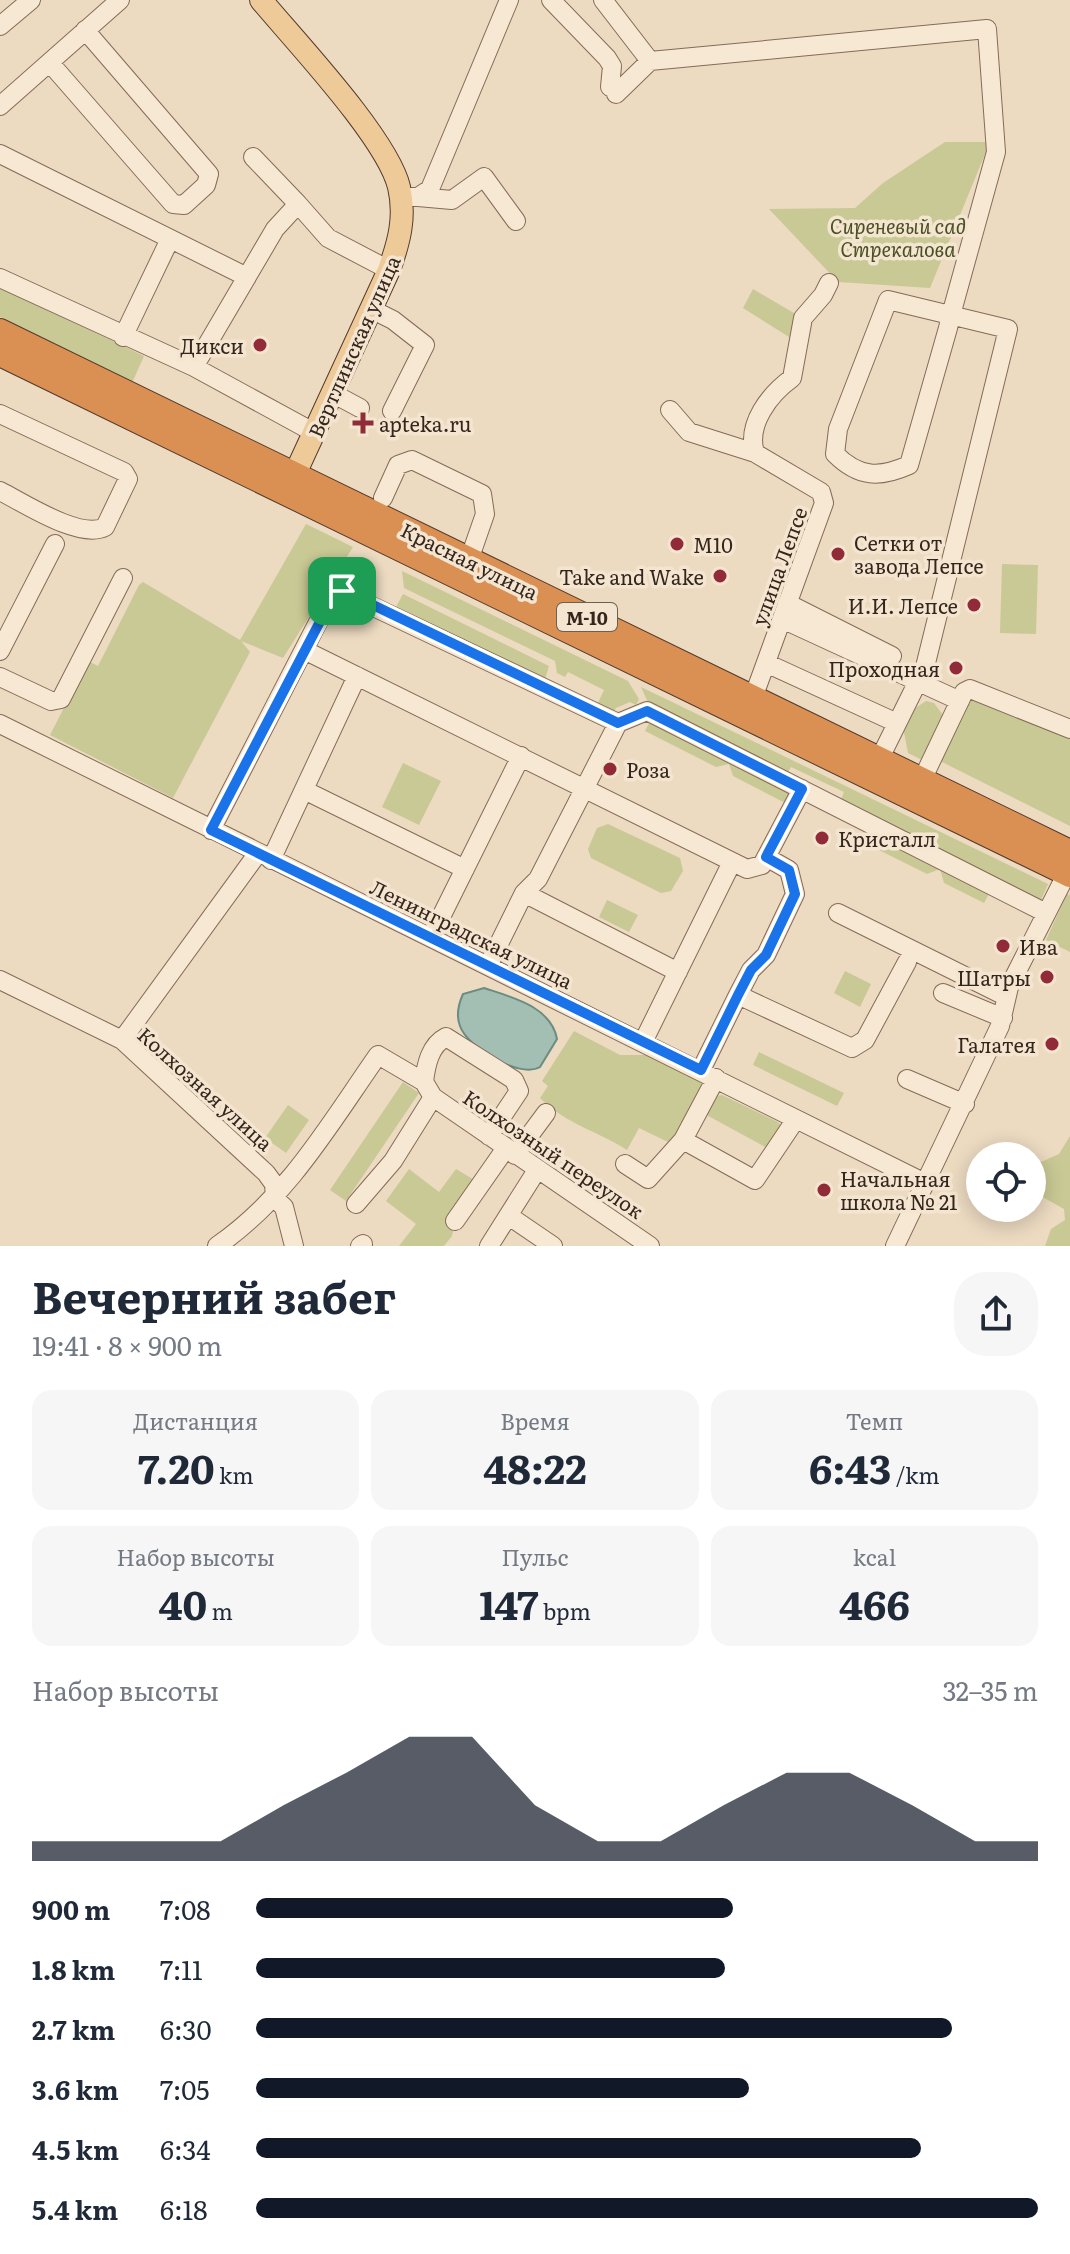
<!DOCTYPE html>
<html lang="ru">
<head>
<meta charset="utf-8">
<style>
  :root { --surface:#fff; --page:#f6f6f7; --text:#1f2937; --muted:#747a83; --accent:#111827 }
  body { margin:0; font-family:Literata,serif; background:var(--page); color:var(--text); height:100vh; display:flex; flex-direction:column; font-size:30px; white-space:nowrap }
  * { box-sizing:border-box; margin:0 }
  p { font-size:26px; color:var(--muted) }
  .icon { flex:none; width:44px; height:44px; fill:none; stroke:currentColor; stroke-width:2; stroke-linecap:round; stroke-linejoin:round }
  .map { position:relative; height:1246px; overflow:hidden }
  .sheet { display:flex; flex-direction:column; background:var(--surface); flex:1 }
  .sheet>* { flex:none }
  .fabs { position:absolute; left:966px; top:1142px; display:grid; gap:16px }
  .fabs a { display:grid; place-items:center; width:80px; height:80px; border-radius:50%; background:var(--surface); box-shadow:0 4px 20px #0003; font-size:40px }
  .pin { position:absolute; display:grid; place-items:center; width:68px; height:68px; color:#fff; margin:-34px; border-radius:16px; box-shadow:0 4px 12px #0006 }
  .round { display:grid; place-items:center; flex:none; width:84px; height:84px; border-radius:32px; background:var(--page) }
  .summary { display:flex; align-items:center; justify-content:space-between; height:136px; padding:0 32px }
  h1 { font-size:44px; font-weight:700; line-height:60px }
  .metrics { display:grid; grid-template-columns:repeat(3,1fr); gap:12px; height:136px; padding:8px 32px }
  .metrics div { display:grid; align-content:center; border-radius:20px; background:var(--page); text-align:center }
  .metrics b { font-size:40px; font-weight:700 }
  .metrics small { font-size:22px; font-weight:400 }
  .metrics p { font-size:22px }
  .chart { height:224px; padding:16px 32px }
  .chart p { display:flex; justify-content:space-between }
  .chart svg { width:100%; height:144px; margin-top:8px; fill:var(--accent); opacity:.7 }
  ul { padding:0 32px; list-style:none; font-size:26px }
  li { display:grid; grid-template-columns:128px 96px 1fr; align-items:center; height:60px }
  li i { height:20px; border-radius:10px; background:var(--accent) }
  .map>svg:first-child { display:block }
</style>
</head>
<body>
<div class="map">
<svg width="1070" height="1246" viewBox="0 0 1070 1246">
  <rect width="100%" height="100%" fill="#ecdac1"/>
  <path fill="#c9c995" d="M945 142H990L930 288 838 282 769 209 855 208 883 183Z
    M0 287 144 356 132 383 0 317Z
    M753 289 799 316 797 342 743 308Z
    M306 524 353 547 283 658 241 641 250 652 173 798 50 735 88 661 98 666 139 585 143 582 240 640Z
    M1002 564 1038 565 1036 634 1000 633Z
    M402 571 628 681 639 699 636 705 630 702 616 708 612 715 596 707 604 690 568 672 565 677 557 673 555 661 404 588Z
    M403 594 549 666 544 683 395 609Z
    M641 687 1048 884 1041 900 840 802 844 792 791 767 786 776 651 709Z
    M972 693 1070 734V826L940 761Z
    M926 701 934 703 943 715 924 761 908 753 903 727 914 709Z
    M651 719 795 793 789 805 733 776 729 764 716 767 645 731Z
    M403 763 441 781 419 825 382 807Z
    M608 824 680 858 683 871 671 891 661 893 591 858 588 849 597 828Z
    M872 830 990 892 984 903 944 883 940 869 927 874 865 843Z
    M1067 894 1070 895V952L1046 940Z
    M607 900 638 915 629 932 599 917Z
    M845 971 871 984 860 1007 834 993Z
    M574 1031 620 1055H652L703 1084 681 1133 668 1142 639 1128 627 1150C598 1131 567 1125 540 1098L548 1086 542 1081Z
    M759 1052 844 1093 837 1106 753 1065Z
    M403 1082 419 1093 346 1201 330 1190Z
    M722 1095 778 1122 783 1128 769 1149 701 1112 716 1096Z
    M288 1105 309 1120 286 1153 265 1138Z
    M1070 1136V1246H1045L1051 1229 1065 1220 1064 1209 1032 1191V1166L1059 1154Z
    M409 1169 439 1192 456 1169 481 1184 455 1221 452 1236 444 1246H399L416 1224 386 1201Z"/>
  <path fill="#a3beb3" stroke="#6b8c80" stroke-width="2" d="M484 988C511 997 551 1006 557 1039L540 1067C519 1079 467 1047 460 1026 456 1016 459 1003 463 994Z"/>
  <g fill="none" stroke-linecap="round" stroke-linejoin="round">
    <defs>
      <path id="minor" d="M551 0 607 58 612 66 610 87
        M603 0 650 61 616 94
        M0 26 31 0
        M650 61 987 29 996 152 951 315 948 328 909 465C880 478 859 478 835 454L838 429 888 300 1008 329 925 667 875 768
        M50 63 173 204 184 205 206 185 209 174 85 30
        M0 106 120 0
        M0 154 247 277
        M253 157 298 204
        M400 197H418L430 189 509 0
        M418 197 452 200 484 177 516 221
        M0 278 194 367 315 433
        M371 309 393 320 425 345 392 411
        M123 337 170 239
        M194 367 275 229 298 204 328 238 389 270
        M332 393 360 408
        M670 410 689 432 755 453
        M0 414 124 472 128 479 105 527C80 540 24 503 0 491
        M383 498 398 465 412 460 482 494 485 514 469 560
        M787 603 892 656
        M782 619 960 701
        M304 650 747 869 762 865 802 789
        M0 651 55 544
        M766 663 897 723
        M0 677 51 701 61 699 123 578
        M753 698 824 503 821 492 755 453C746 424 770 394 792 378L803 318 823 295 829 283
        M0 724 925 1183
        M922 780 964 692 970 689 1070 729
        M304 790 465 869
        M211 830 332 595 338 590 618 723
        M271 860 357 676
        M524 893 678 972
        M838 913 1005 996
        M431 937 521 756
        M488 966 524 893 538 879 618 723 647 711 1046 913
        M0 980 122 1040 266 1173 274 1184 275 1199 284 1207 294 1246
        M943 993 1003 1018
        M738 995 852 1048 865 1040 907 962
        M122 1040 258 853
        M643 1042 732 862
        M701 1070 738 995 751 970 766 955 795 894 789 870 766 857
        M907 1079 965 1104
        M424 1082C426 1065 430 1045 446 1037L514 1080 519 1091 489 1136
        M683 1140 755 1180 796 1119
        M515 1155 546 1113
        M625 1164 648 1179 683 1140 716 1078
        M356 1204 393 1161 433 1097
        M509 1216 553 1246
        M455 1221 506 1148
        M217 1246C288 1197 329 1125 378 1055L424 1082 433 1097 650 1246
        M360 1246 363 1244
        M489 1246 537 1170
        M895 1246 1000 1026 1009 987 1070 867"/>
      <path id="major" d="M261 0C296 42 387 138 399 187 406 217 399 242 389 270L288 489"/>
      <path id="highway" d="M0 331 1070 852
        M0 354 1070 875"/>
    </defs>
    <use href="#minor" stroke="#856b59" stroke-width="20"/>
    <use href="#major" stroke="#523a2d" stroke-width="24"/>
    <use href="#highway" stroke="#523a2d" stroke-width="26"/>
    <use href="#minor" stroke="#f7e8d3" stroke-width="18"/>
    <use href="#major" stroke="#efca99" stroke-width="22"/>
    <use href="#highway" stroke="#da8f53" stroke-width="24"/>
  </g>
  <g fill="none" stroke-linecap="round" stroke-linejoin="round">
    <defs>
      <path id="route" d="M336 591 346 592 618 723 647 711 802 789 766 857 789 870 795 894 766 955 751 970 738 995 701 1070 211 830Z"/>
    </defs>
    <use href="#route" stroke="#fff" stroke-width="16"/>
    <use href="#route" stroke="#1a73e8" stroke-width="10"/>
  </g>
  <g fill="#912b38" stroke="#f4e5d0" stroke-width="3">
    <circle cx="260" cy="345" r="8"/>
    <path d="M359 411h8v8h8v8h-8v8h-8v-8h-8v-8h8z"/>
    <circle cx="677" cy="544" r="8"/>
    <circle cx="838" cy="554" r="8"/>
    <circle cx="720" cy="576" r="8"/>
    <circle cx="974" cy="605" r="8"/>
    <circle cx="956" cy="668" r="8"/>
    <circle cx="610" cy="769" r="8"/>
    <circle cx="822" cy="838" r="8"/>
    <circle cx="1003" cy="946" r="8"/>
    <circle cx="1047" cy="977" r="8"/>
    <circle cx="1052" cy="1044" r="8"/>
    <circle cx="824" cy="1190" r="8"/>
  </g>
  <g text-anchor="middle" dominant-baseline="central" stroke-width="7" stroke-linejoin="round" paint-order="stroke">
    <rect fill="#f4e5d0" stroke="#6e5f53" stroke-width="2" x="557" y="603" width="60" height="28" rx="6"/>
    <g font-size="18" font-weight="bold" fill="#35261d">
      <text x="587" y="617">М-10</text>
    </g>
    <g font-size="20" font-style="italic" fill="#4a5024" stroke="#f4e5d0">
      <text x="898" y="225">Сиреневый сад<tspan x="898" dy="23">Стрекалова</tspan></text>
    </g>
    <g font-size="20" fill="#35261d" stroke="#f4e5d0" text-anchor="start">
      <text x="244" y="345" text-anchor="end">Дикси</text>
      <text x="379" y="423">apteka.ru</text>
      <text x="854" y="542">Сетки от<tspan x="854" dy="23">завода Лепсе</tspan></text>
      <text x="693" y="544">М10</text>
      <text x="704" y="576" text-anchor="end">Take and Wake</text>
      <text x="958" y="605" text-anchor="end">И.И. Лепсе</text>
      <text x="940" y="668" text-anchor="end">Проходная</text>
      <text x="626" y="769">Роза</text>
      <text x="838" y="838">Кристалл</text>
      <text x="1019" y="946">Ива</text>
      <text x="1031" y="977" text-anchor="end">Шатры</text>
      <text x="1036" y="1044" text-anchor="end">Галатея</text>
      <text x="840" y="1178">Начальная<tspan x="840" dy="23">школа № 21</tspan></text>
    </g>
    <g font-size="20" fill="#35261d" stroke="#f4e5d0">
      <text transform="translate(353 346) rotate(-66)">Вертлинская улица</text>
      <text transform="translate(470 560) rotate(26)">Красная улица</text>
      <text transform="translate(778 566) rotate(-70)">улица Лепсе</text>
      <text transform="translate(472 933) rotate(26)">Ленинградская улица</text>
      <text transform="translate(206 1088) rotate(42)">Колхозная улица</text>
      <text transform="translate(554 1153) rotate(34)">Колхозный переулок</text>
    </g>
  </g>
</svg>
<div class="fabs">
<a><svg class="icon" aria-label="locate" viewBox="0 0 24 24"><circle cx="12" cy="12" r="6"/><path d="M12 2v4M12 18v4M2 12h4M18 12h4"/></svg></a>
</div>
<div class="pin" style="left:342px;top:591px;background:#1e9e55"><svg class="icon" aria-label="arrive" viewBox="0 0 24 24"><path d="M6 21V4h12l-3 4 3 4H6"/></svg></div>
</div>
<section class="sheet">
<div class="summary"><div><h1>Вечерний забег</h1><p>19:41 · 8 × 900 m</p></div><a class="round"><svg class="icon" aria-label="share" viewBox="0 0 24 24"><path d="M12 15V3M7 8l5-5 5 5M5 13v7h14v-7"/></svg></a></div>
<div class="metrics">
<div><p>Дистанция</p><b>7.20<small> km</small></b></div>
<div><p>Время</p><b>48:22</b></div>
<div><p>Темп</p><b>6:43<small> /km</small></b></div>
</div>
<div class="metrics">
<div><p>Набор высоты</p><b>40<small> m</small></b></div>
<div><p>Пульс</p><b>147<small> bpm</small></b></div>
<div><p>kcal</p><b>466</b></div>
</div>
<div class="chart"><p><span>Набор высоты</span>32–35 m</p>
<svg viewBox="0 0 160 44" preserveAspectRatio="none"><path d="M0 44V38L10 38L20 38L30 38L40 27L50 17L60 6L70 6L80 27L90 38L100 38L110 27L120 17L130 17L140 27L150 38L160 38V44z"/></svg>
</div>
<ul>
<li><b>900 m</b>7:08<i style="width:61%"></i></li>
<li><b>1.8 km</b>7:11<i style="width:60%"></i></li>
<li><b>2.7 km</b>6:30<i style="width:89%"></i></li>
<li><b>3.6 km</b>7:05<i style="width:63%"></i></li>
<li><b>4.5 km</b>6:34<i style="width:85%"></i></li>
<li><b>5.4 km</b>6:18<i style="width:100%"></i></li>
</ul>
</section>
</body>
</html>
